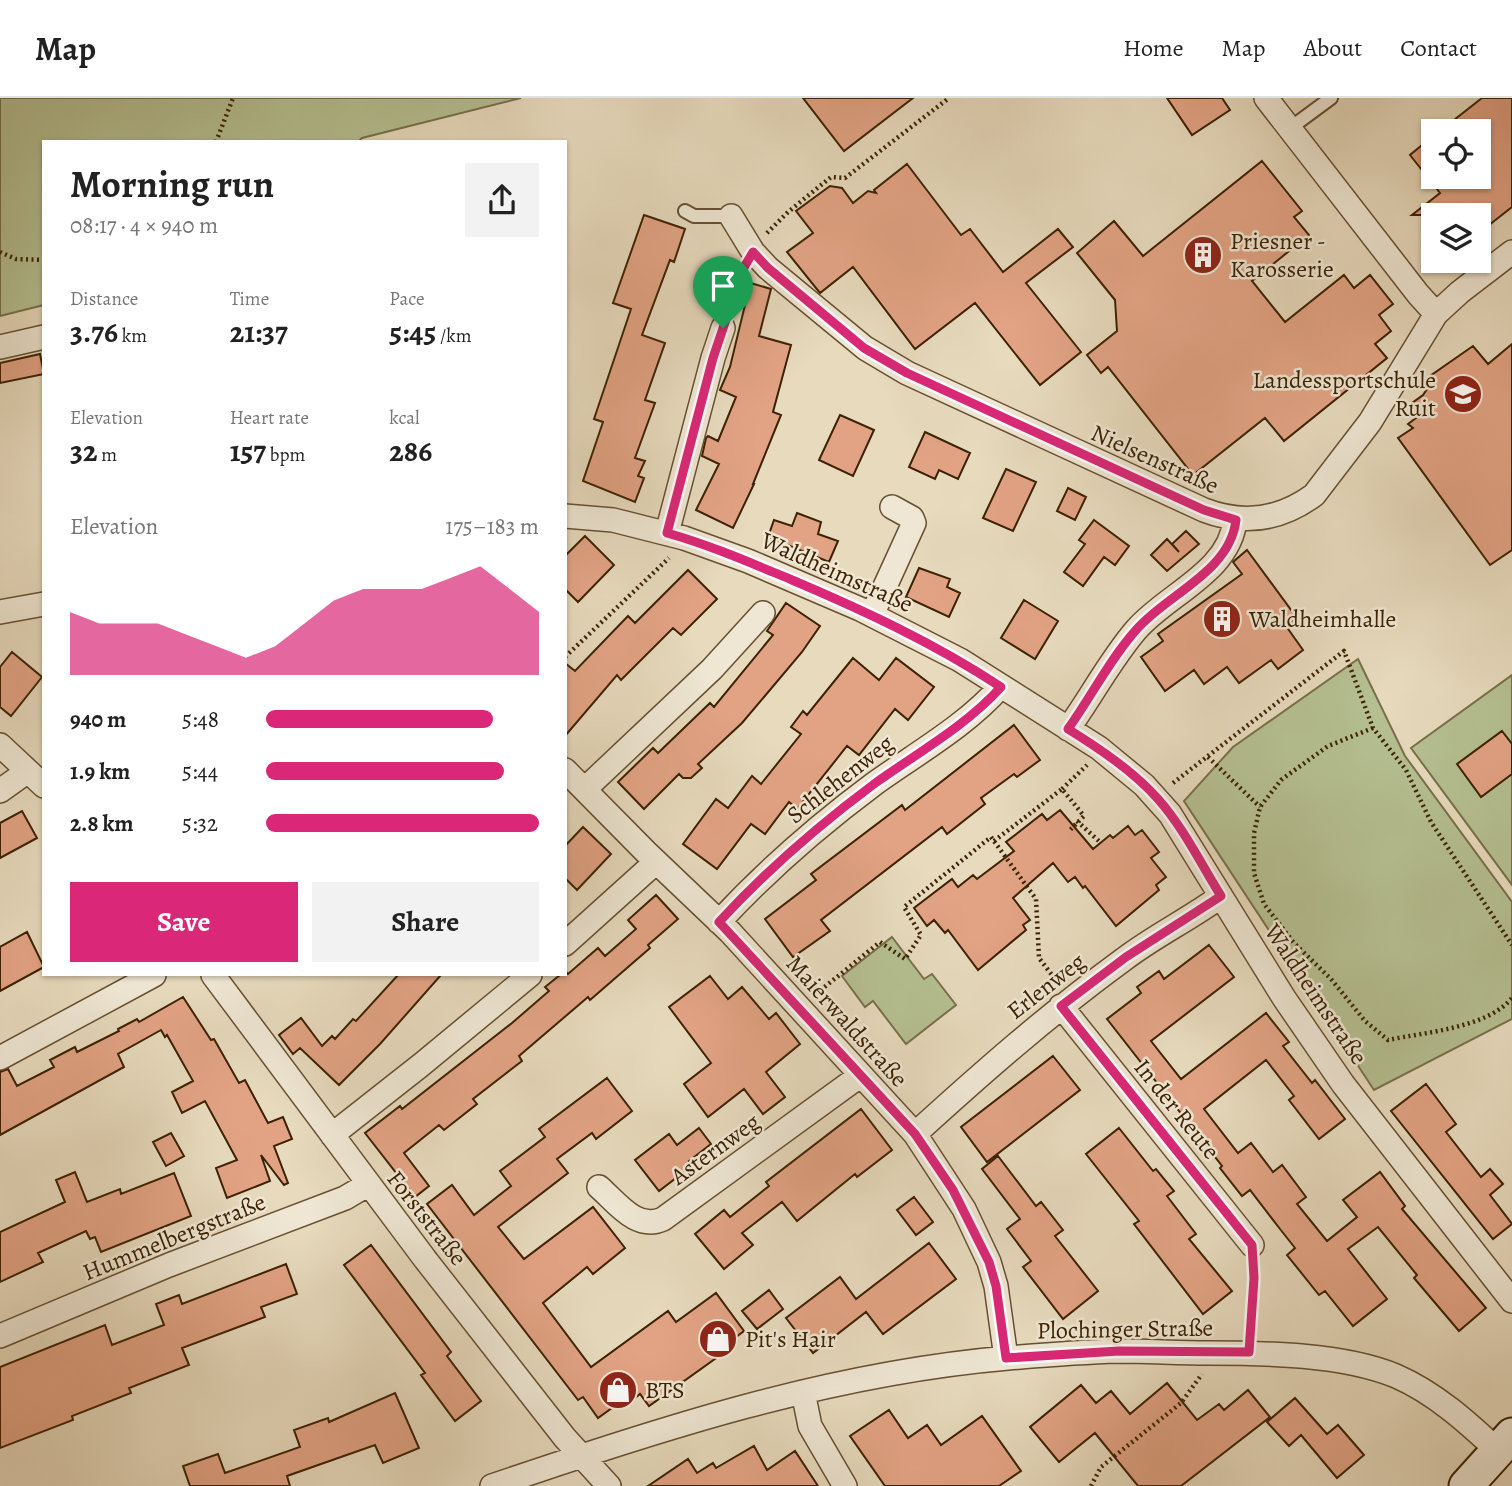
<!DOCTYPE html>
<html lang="en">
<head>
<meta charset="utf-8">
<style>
  :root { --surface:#fff; --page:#f2f2f2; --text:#222; --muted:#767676; --line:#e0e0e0; --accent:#db2777 }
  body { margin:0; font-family:Alegreya,serif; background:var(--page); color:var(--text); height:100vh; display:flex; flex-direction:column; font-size:26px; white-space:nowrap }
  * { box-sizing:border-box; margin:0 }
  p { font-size:23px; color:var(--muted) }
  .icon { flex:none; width:38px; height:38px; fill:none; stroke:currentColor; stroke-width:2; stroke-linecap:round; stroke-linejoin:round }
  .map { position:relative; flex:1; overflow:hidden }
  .details { position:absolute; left:42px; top:42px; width:525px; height:836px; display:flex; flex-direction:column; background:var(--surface); border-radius:0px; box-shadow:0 2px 5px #0004 }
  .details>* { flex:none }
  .fabs { position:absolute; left:1421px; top:21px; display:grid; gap:14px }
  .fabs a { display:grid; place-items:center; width:70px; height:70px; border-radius:0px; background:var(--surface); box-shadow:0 2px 5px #0004; font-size:35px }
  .pin { position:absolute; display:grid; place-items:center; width:60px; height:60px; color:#fff; margin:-72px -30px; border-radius:50% 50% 50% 0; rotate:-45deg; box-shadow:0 0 7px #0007 }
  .pin .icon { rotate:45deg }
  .round { display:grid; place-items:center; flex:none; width:74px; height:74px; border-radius:0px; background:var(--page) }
  .headline { display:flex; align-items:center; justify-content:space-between; height:119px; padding:0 28px }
  h1 { font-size:38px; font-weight:700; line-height:52px }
  .metrics { display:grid; grid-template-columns:repeat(3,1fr); gap:10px; height:119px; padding:7px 28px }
  .metrics div { display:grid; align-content:center }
  .metrics b { font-size:30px; font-weight:700 }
  .metrics small { font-size:19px; font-weight:400 }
  .metrics p { font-size:19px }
  .chart { height:196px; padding:14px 28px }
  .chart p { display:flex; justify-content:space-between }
  .chart svg { width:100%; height:126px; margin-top:7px; fill:var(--accent); opacity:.7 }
  .action { display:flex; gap:14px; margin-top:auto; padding:14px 28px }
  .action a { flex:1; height:80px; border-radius:0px; background:var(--accent); color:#fff; font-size:28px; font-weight:700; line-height:80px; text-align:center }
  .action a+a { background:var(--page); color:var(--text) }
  ul { padding:0 28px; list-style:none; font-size:23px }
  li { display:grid; grid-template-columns:112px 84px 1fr; align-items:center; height:52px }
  li i { height:18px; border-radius:9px; background:var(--accent) }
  header { display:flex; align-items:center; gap:42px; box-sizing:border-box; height:98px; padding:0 35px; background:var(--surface); border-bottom:2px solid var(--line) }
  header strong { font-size:33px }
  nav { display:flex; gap:38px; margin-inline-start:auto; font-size:24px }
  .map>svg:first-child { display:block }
</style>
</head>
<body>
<header>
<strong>Map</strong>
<nav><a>Home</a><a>Map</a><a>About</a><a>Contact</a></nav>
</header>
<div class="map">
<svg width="1512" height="1388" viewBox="0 0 1512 1388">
  <rect width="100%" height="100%" fill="#e7dabd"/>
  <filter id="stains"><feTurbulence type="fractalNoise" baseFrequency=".00286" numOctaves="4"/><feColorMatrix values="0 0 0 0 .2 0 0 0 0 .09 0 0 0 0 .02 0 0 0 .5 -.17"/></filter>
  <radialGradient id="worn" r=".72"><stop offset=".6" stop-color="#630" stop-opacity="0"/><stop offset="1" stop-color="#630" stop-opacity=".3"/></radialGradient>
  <path fill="#b5c092" stroke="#78704a" stroke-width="2" d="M0 0H521L362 40 358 44H44V207L0 218Z
    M1358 561 1405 658 1512 804V921L1374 992 1184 703 1233 649Z
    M1512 577V787L1411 650Z
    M892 839 924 881 932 876 956 907 906 946 873 903 865 909 842 878Z"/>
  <path fill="#e2a384" stroke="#3c2103" stroke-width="2" d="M803 0H913L844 53Z
    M1167 0H1222L1230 12 1192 37Z
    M1482 0H1512V109L1479 135V117H1412L1440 95 1410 57 1433 38V79H1479V33H1440Z
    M1262 63 1302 113 1294 119 1309 137 1252 183 1285 224 1344 177 1354 190 1370 177 1393 206 1379 217 1391 233 1375 246 1387 260 1284 343 1265 320 1193 377 1108 269 1101 275 1087 257 1117 233 1115 202 1077 155 1114 123 1143 158Z
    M907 66 961 137 970 131 1003 174 1058 131 1073 149 1026 185 1081 254 1040 287 975 205 915 251 853 169 820 195 787 154 813 135 796 113 830 88 842 90 853 105 868 93 876 95 874 92Z
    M644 117 685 131 674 164 670 162 642 237 665 245 645 302 655 305 635 360 645 363 638 378 644 380 635 404 583 383 603 324 594 321 631 211 613 205Z
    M744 183 771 191 759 238 791 247 773 314 781 317 753 386H754L733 430 696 412 719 366 702 358 706 340 708 338 718 343 736 299 720 292 730 269 745 207 737 204Z
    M1512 246V452L1490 467 1398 340 1413 330 1408 326 1420 317 1412 305 1423 297 1433 282 1430 278 1473 248 1488 266Z
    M40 256 44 276 0 285V265Z
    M840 317 874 332 853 378 819 362Z
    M925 334 970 355 958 381 939 372 935 381 909 369Z
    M1006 371 1036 384 1013 433 983 420Z
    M1068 390 1086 399 1075 422 1057 413Z
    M797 415 821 424 818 436 838 443 829 464 768 439 774 422 792 428Z
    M1094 422 1129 448 1115 467 1104 459 1083 488 1064 474 1085 446 1079 442Z
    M1186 433 1199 446 1167 473 1151 457 1167 441 1179 454 1172 446Z
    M585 438 614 467 578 504 565 491V458Z
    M1247 452 1297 520 1286 528 1303 552 1278 571 1271 562 1239 585 1227 569 1204 586 1194 572 1165 593 1141 559 1163 543 1158 536 1242 476 1233 464Z
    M919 470 950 481 947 489 960 495 949 519 906 499Z
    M688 472 717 501 681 537 673 530 621 582 617 577 565 638V565L575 573 628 518 635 525Z
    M1024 502 1058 523 1035 561 1001 540Z
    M786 505 820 528 802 554 742 625 698 666 702 670 691 680H683L679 676 644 711 618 684 653 650 658 655 710 605 714 609 773 537 767 533Z
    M12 554 42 579 11 618 0 609V569Z
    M853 560 879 582 896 560 934 589 908 622 895 611 859 657 847 648 797 711 789 704 765 736 751 726 717 771 683 746 716 701 728 710 752 678 761 686 801 636 791 629 803 613 807 617Z
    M1014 627 1040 662 1017 679 1014 676 981 700 985 706 947 736 942 729 821 822 830 833 793 859 765 821 816 782 811 776 902 707 905 712Z
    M1502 633 1512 646V676L1481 699 1457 666Z
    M1060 712 1093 751 1110 737 1113 740 1128 728 1135 737 1142 732 1159 754 1151 760 1166 779 1156 787 1159 792 1116 828 1085 788 1083 790 1075 779 1068 784 1053 765 1013 800 1030 822 1023 827 1026 832 978 872 948 832 945 835 934 822 927 828 914 810 952 781 958 789 973 777 977 781 1014 753 1006 744 1042 716 1047 722Z
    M22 713 37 740 0 760V725Z
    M583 729 611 756 577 792 565 780V748Z
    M656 797 678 821 648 847 650 850 590 902 588 899 519 958 522 963 473 1001 477 1006 444 1032 439 1027 404 1055 429 1088 415 1099 365 1035 400 1008 402 1011 512 925 549 893 545 889 560 877H565V873L568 876 598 850 605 858 636 831 628 822Z
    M27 834 44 869 0 893V849Z
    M1209 847 1234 879 1151 943 1181 981 1266 915 1289 944 1283 948 1312 985 1315 982 1345 1021 1319 1041 1289 1002 1294 998 1266 962 1204 1011 1238 1055 1251 1045 1273 1074 1282 1067 1306 1099 1297 1106 1327 1143 1357 1119 1343 1102 1380 1074 1405 1108 1402 1111 1486 1210 1459 1233 1414 1180 1417 1177 1378 1129 1348 1151 1387 1201 1353 1228 1325 1193 1319 1197 1287 1157 1295 1150 1280 1131 1250 1092 1242 1098 1220 1070 1222 1068 1107 921 1141 895 1137 889 1159 873 1164 881Z
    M398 877H441L380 946 339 987 300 950 293 956 279 937 301 920 322 948 332 938 335 941 353 921 356 923Z
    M710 878 728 901 742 889 769 921 776 915 800 946 766 974 785 999 763 1016 744 991 708 1019 684 986 711 965 669 909Z
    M183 899 211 942 214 941 239 985 245 982 268 1025 283 1019 292 1041 274 1048 288 1085 284 1087 261 1057 270 1083 227 1100 216 1070 237 1062 205 1003 182 1015 172 994 193 983 167 937 165 939 161 932 118 956 124 969 0 1037V974L8 971 17 988 54 969 50 962 75 949 77 954 119 933 118 931 137 921 139 924Z
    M1053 958 1080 992 987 1064 961 1029Z
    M607 980 632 1013 596 1041 592 1035 557 1061 568 1075 498 1129 524 1161 593 1109 625 1150 593 1176 587 1169 543 1205 591 1269 668 1213 676 1224 716 1195 744 1233 716 1254 719 1258 649 1308 640 1296 626 1307 623 1302 598 1320 583 1299 578 1302 427 1106 452 1087 474 1117 511 1088 500 1073 545 1039 539 1031Z
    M1426 986 1456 1026 1446 1034 1481 1079 1490 1071 1503 1086 1490 1097 1512 1126 1493 1141 1391 1013Z
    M861 1011 892 1052 857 1079 855 1076 797 1123 782 1104 742 1135 753 1147 724 1171 695 1136 724 1112 730 1119 769 1088 766 1084Z
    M699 1030 711 1046 689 1063 693 1067 659 1093 635 1062 669 1036 677 1047Z
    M1119 1030 1153 1073 1156 1071 1174 1093 1167 1098 1196 1136 1189 1141 1232 1193 1203 1216 1134 1126 1139 1123 1086 1056Z
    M171 1035 184 1058 166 1068 153 1044Z
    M998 1058 1036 1108 1041 1104 1063 1132 1055 1138 1098 1193 1063 1221 1023 1169 1031 1163 1007 1131 1020 1121 982 1071Z
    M75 1074 87 1104 120 1091 121 1096 174 1075 191 1118 101 1154 95 1139 90 1141 86 1133 38 1155 43 1164 0 1184V1134L65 1104 56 1082Z
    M914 1099 933 1124 916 1137 897 1112Z
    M929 1145 956 1181 883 1236 866 1214 813 1255 786 1220 840 1179 856 1201Z
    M371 1147 451 1254 447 1258 481 1303 455 1323 421 1277 425 1275 344 1167Z
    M286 1166 297 1196 261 1209 265 1219 182 1250 189 1267 129 1290 131 1295 72 1318 73 1322 0 1350V1269L105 1227 112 1247 164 1227 156 1206 179 1197 182 1206Z
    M769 1192 783 1211 757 1231 742 1213Z
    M1167 1285 1197 1322 1219 1306 1224 1312 1248 1292 1270 1319 1181 1388H1138L1095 1335 1059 1364 1030 1329 1081 1287 1096 1305 1111 1293 1130 1316Z
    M395 1295 419 1350 383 1365 375 1347 287 1378 290 1388H190L183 1368 218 1356 225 1375 300 1349 294 1332 328 1320 329 1324Z
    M1295 1300 1327 1336 1338 1327 1364 1357 1337 1380 1301 1337 1289 1348 1267 1324Z
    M889 1312 908 1340 927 1327 941 1347 982 1318 1021 1373 999 1388H885L850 1338Z
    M754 1348 767 1372 795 1353 818 1388H648L688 1361 697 1375 713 1365 716 1370Z"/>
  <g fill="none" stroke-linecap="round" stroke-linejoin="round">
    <defs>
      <path id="service" d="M1289 31 1331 0
        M685 113 694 118H731"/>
      <path id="minor" d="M1266 0 1418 196 1436 216
        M731 118 753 154 768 170 865 250 907 275 1204 412C1243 427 1280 422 1314 397L1370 324 1436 216 1460 194 1512 154
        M0 249 44 239
        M565 418 613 422 684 440 748 463 860 511 960 562 1099 650 1144 687 1170 716 1284 900 1343 986 1512 1203
        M667 435 713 260 723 230
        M0 514 44 506
        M872 517 914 425 912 420 892 409
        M1068 631C1091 599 1111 561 1136 532 1167 496 1230 474 1235 422
        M0 647 44 688
        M565 672 646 754 730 834 915 1036 964 1111 989 1164 996 1188 1006 1260
        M585 691 712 571 763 515
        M0 693 28 673
        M719 824C766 773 819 727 874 686 917 655 966 628 1001 588
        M565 846 656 764
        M213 877 425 1161 565 1340 609 1388
        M1061 908 1252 1147
        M0 960 154 877
        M915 1036C982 975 1049 916 1123 862 1154 838 1190 821 1221 798
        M332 1037 421 967 530 877
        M599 1089C618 1106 637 1133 663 1121L861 977
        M0 1238 169 1167 345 1100 367 1087
        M803 1294 810 1328 845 1388
        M492 1388C659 1331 831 1275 1008 1260 1044 1257 1082 1254 1118 1253 1148 1253 1178 1255 1208 1255 1265 1255 1343 1256 1396 1278 1435 1295 1467 1324 1497 1352"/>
      <path id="secondary" d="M1466 1388 1512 1337"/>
    </defs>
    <use href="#service" stroke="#674f32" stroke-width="16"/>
    <use href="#minor" stroke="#674f32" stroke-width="26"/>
    <use href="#secondary" stroke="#3c2103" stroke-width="37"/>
    <path stroke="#3c2103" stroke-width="4.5" stroke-dasharray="2 3.5" stroke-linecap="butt" d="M216 44 233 0
      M767 135 788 114 831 79 845 80 949 0
      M0 154 16 161 44 162
      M730 209 742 174
      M565 559 669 460
      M1373 630 1328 648 1281 682 1260 709 1254 735V775L1264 806 1294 845 1331 881 1365 923 1388 942C1426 934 1487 930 1512 900
      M1208 659 1260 709
      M1173 685 1344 553 1373 630 1406 672 1431 724 1512 847
      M1062 691 1087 667
      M1077 723 1101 745
      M994 743 1062 691 1084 718 1070 732
      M816 896 880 844 905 861 921 837 904 809 991 739 1036 801 1039 860 1058 885
      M1250 1232 1253 1168
      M1091 1388 1101 1369 1181 1305 1202 1276"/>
    <use href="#service" stroke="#efe7d4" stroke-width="12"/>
    <use href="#minor" stroke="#efe7d4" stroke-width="23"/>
    <use href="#secondary" stroke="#efe7d4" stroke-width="33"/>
  </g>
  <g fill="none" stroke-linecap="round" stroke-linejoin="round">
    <defs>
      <path id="route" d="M753 154 768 170 864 250 907 275 1204 412 1236 422C1230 474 1167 496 1136 532 1110 561 1091 599 1068 631 1100 651 1133 673 1158 701 1183 729 1201 766 1221 798L1126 859 1061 908 1252 1147 1254 1180 1249 1254 1119 1253 1006 1260 996 1188 989 1164 953 1092 915 1036 719 824C766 773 819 727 874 686 917 655 966 628 1001 589 934 545 865 513 792 482 751 465 710 447 667 435L713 260 743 171Z"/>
    </defs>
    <use href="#route" stroke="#fff" stroke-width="14"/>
    <use href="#route" stroke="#db2777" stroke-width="9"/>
  </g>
  <defs>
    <symbol id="building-disc" viewBox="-11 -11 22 22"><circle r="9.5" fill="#8f2418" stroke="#efe7d4"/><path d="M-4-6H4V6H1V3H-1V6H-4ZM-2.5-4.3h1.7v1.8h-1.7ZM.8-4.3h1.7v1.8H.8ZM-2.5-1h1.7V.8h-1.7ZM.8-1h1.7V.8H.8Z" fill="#fff"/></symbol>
    <symbol id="school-disc" viewBox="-11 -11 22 22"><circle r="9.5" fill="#8f2418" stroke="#efe7d4"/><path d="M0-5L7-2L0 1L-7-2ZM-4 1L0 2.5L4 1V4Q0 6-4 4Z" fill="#fff"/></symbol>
    <symbol id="shop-disc" viewBox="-11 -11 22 22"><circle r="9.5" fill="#8f2418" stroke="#efe7d4"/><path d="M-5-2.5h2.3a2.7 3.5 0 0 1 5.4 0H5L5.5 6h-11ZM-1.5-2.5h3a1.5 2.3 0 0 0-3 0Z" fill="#fff"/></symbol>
  </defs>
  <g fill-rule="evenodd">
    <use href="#building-disc" x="1181" y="135" width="44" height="44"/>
    <use href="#school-disc" x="1441" y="274" width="44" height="44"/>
    <use href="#building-disc" x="1200" y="499" width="44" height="44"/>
    <use href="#shop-disc" x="696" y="1219" width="44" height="44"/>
    <use href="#shop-disc" x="596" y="1270" width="44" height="44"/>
  </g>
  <g text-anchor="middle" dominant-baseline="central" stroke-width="5" stroke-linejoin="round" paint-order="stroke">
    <g font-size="24" fill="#3c2103" stroke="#efe7d4" text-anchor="start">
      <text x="1230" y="143">Priesner -<tspan x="1230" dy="28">Karosserie</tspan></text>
      <text x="1436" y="282" text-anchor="end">Landessportschule<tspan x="1436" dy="28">Ruit</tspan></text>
      <text x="1249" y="521">Waldheimhalle</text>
      <text x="745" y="1241">Pit's Hair</text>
      <text x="645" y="1292">BTS</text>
    </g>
    <g font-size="24" fill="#3c2103" stroke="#efe7d4">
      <text transform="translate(1155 361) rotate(24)">Nielsenstraße</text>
      <text transform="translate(837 474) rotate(24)">Waldheimstraße</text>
      <text transform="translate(840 681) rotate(-38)">Schlehenweg</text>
      <text transform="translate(1046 888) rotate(-38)">Erlenweg</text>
      <text transform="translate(1316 896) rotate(56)">Waldheimstraße</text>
      <text transform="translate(847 923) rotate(48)">Maierwaldstraße</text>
      <text transform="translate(1177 1011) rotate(51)">In der Reute</text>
      <text transform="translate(715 1051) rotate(-36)">Asternweg</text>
      <text transform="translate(427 1120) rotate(52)">Forststraße</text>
      <text transform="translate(174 1139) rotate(-22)">Hummelbergstraße</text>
      <text transform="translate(1125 1231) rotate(-1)">Plochinger Straße</text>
    </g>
  </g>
  <rect width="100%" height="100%" filter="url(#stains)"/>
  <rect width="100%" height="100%" fill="url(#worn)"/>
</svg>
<div class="fabs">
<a><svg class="icon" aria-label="locate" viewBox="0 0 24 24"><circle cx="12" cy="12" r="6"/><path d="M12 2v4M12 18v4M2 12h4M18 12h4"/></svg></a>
<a><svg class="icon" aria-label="layers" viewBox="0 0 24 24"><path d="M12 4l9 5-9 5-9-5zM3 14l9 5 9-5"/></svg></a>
</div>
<div class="pin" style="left:723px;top:230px;background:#1e9e55"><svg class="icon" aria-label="arrive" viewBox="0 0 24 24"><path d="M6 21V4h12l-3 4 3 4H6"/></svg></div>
<section class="details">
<div class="headline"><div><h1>Morning run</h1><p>08:17 · 4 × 940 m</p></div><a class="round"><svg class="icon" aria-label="share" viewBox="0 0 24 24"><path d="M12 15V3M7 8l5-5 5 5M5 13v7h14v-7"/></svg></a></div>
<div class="metrics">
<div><p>Distance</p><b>3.76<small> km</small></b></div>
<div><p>Time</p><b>21:37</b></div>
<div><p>Pace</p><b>5:45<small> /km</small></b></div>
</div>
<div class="metrics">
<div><p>Elevation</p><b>32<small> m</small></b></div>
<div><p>Heart rate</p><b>157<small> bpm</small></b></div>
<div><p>kcal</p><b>286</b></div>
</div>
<div class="chart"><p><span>Elevation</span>175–183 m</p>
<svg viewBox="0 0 160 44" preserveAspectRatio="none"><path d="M0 44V22L10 26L20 26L30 26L40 30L50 34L60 38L70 34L80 26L90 18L100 14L110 14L120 14L130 10L140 6L150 14L160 22V44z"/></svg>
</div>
<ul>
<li><b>940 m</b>5:48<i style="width:83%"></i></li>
<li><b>1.9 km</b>5:44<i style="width:87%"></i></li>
<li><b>2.8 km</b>5:32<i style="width:100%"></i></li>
</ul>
<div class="action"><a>Save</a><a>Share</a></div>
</section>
</div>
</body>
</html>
